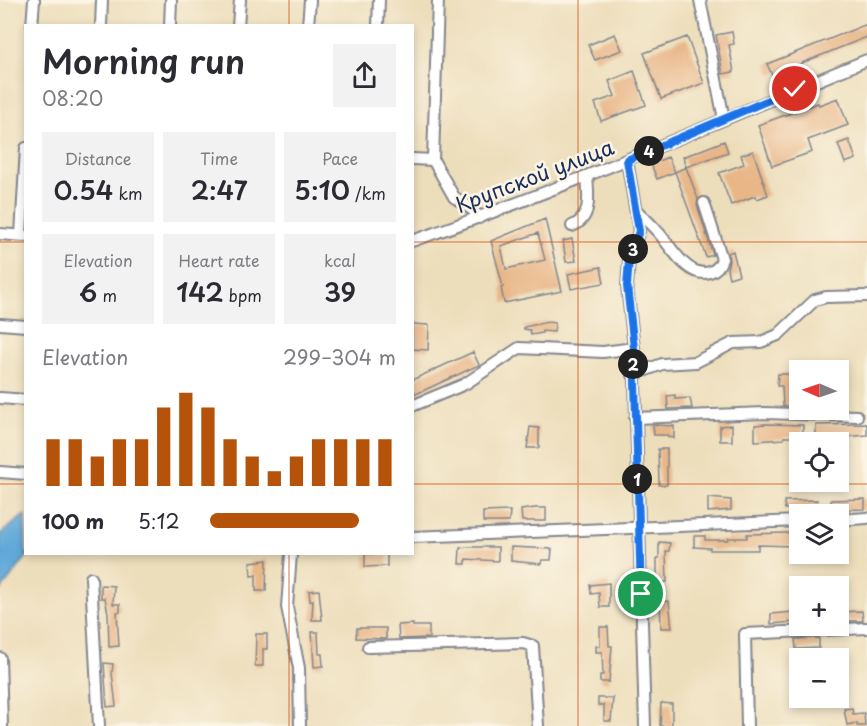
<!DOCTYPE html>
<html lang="en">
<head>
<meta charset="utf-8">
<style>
  :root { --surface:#fff; --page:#f2f2f3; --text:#2b2b33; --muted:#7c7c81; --accent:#b45309 }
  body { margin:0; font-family:"Playpen Sans",sans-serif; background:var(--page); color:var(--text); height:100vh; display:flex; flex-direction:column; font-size:22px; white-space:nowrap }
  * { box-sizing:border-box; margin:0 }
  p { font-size:20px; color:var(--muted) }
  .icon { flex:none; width:33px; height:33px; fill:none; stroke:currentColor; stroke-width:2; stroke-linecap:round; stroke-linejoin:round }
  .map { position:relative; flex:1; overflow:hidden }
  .panel { position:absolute; left:24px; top:24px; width:390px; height:531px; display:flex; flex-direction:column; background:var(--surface); border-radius:0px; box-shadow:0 3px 9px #0003 }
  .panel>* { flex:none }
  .needle { width:39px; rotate:272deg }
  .tools { position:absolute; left:789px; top:360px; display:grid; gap:12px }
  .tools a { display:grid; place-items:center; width:60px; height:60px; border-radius:0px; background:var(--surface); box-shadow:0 3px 9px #0003; font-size:30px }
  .pin { position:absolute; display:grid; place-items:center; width:51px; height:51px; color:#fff; margin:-26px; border:3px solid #fff; border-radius:50%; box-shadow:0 2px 6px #0007 }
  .km { position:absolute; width:30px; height:30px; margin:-15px; border-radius:50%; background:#222; color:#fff; font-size:16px; line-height:30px; text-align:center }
  .round { display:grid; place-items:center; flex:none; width:63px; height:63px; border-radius:0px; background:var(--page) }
  .overview { display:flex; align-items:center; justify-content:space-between; height:102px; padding:0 18px }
  h1 { font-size:33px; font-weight:600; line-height:45px }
  .stats { display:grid; grid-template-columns:repeat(3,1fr); gap:9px; height:102px; padding:6px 18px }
  .stats div { display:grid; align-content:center; border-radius:0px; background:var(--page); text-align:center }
  .stats b { font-size:26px; font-weight:600 }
  .stats small { font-size:16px; font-weight:400 }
  .stats p { font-size:16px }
  .chart { height:168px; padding:12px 18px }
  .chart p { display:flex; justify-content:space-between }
  .chart svg { width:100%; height:108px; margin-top:6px; stroke:var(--accent); stroke-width:6 }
  ul { padding:0 18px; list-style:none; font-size:20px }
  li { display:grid; grid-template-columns:96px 72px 1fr; align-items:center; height:45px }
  li i { height:15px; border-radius:8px; background:var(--accent) }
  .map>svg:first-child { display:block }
</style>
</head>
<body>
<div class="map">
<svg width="867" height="726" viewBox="0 0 867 726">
  <rect width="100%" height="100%" fill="#fcf5e5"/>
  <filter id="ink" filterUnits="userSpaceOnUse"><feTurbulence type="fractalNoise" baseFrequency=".0167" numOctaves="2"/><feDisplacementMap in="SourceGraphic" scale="12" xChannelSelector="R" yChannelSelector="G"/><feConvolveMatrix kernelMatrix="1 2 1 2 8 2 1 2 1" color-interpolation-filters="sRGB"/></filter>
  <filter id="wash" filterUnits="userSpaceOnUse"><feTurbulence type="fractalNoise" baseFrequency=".008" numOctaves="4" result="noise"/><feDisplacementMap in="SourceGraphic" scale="24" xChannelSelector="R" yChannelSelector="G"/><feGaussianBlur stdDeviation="1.35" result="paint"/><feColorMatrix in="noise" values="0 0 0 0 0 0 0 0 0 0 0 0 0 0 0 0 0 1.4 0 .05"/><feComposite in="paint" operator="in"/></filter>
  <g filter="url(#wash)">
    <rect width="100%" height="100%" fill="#eddebb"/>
    <path fill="#60a9d8" stroke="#3e6c9b" stroke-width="1.5" d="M25 515 26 554H29L0 591V534Z"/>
    <g id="blocks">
      <path fill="#e8b687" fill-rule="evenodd" d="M867 24V37L772 75 767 64Z
        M732 32 734 44 729 45 734 72 723 74 716 35Z
        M615 34 622 50 595 60 588 45Z
        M687 37 704 83 661 99 644 53Z
        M634 71 646 105 601 121 595 103 615 96 609 81Z
        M838 98 848 125 808 140 812 152 772 166 758 125 818 103 819 105Z
        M849 140 856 159 845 163 838 144Z
        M724 141 728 152 686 167 683 157Z
        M753 151 768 195 757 199 755 196 731 205 719 173 744 164 741 155Z
        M668 157 675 172 657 179 651 164Z
        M686 167 698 199 697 205 713 255 706 257 675 172Z
        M545 219 562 291 504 303 501 287H503L491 241ZM538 233 545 260 506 269 501 246Z
        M572 239 576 261 566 262 563 241Z
        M733 251 739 275 729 278 727 269 729 261 728 253Z
        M601 267 604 283 571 289 568 274Z
        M547 322 555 323 554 332 542 331V333L531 335 530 330 524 329V327Z
        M412 324 429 325 428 350 412 349Z
        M473 352 479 365 416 394 412 387V380Z
        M778 374H790V386H788L790 406H783L782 386H777Z
        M675 395V399L690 398 692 408 668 409 667 396Z
        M766 424 803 425V437H784V439L755 441V425Z
        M867 424V435L832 438 816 436V425Z
        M653 425 674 426V438L668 437V435H654Z
        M732 425V441H720V426Z
        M530 427 539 428V448H527Z
        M658 449H667V485H659Z
        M708 498 731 500V510L708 512Z
        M865 499V509L832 510 831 500Z
        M817 500 818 510H804V508L785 509 784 501Z
        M535 508H546V521H522L521 510Z
        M510 511 509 522H483V512Z
        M786 533H795V546L758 545V550H710V548L694 547V536H705V540H728V538H747V534Z
        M659 542 670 543 669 551H666L667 582H657V558H659Z
        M469 547H498V561L466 559V564H459L460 548Z
        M511 547 552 549 551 560H542L541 564 511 561Z
        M365 554H387V566L365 567Z
        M267 560 266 591H256V575L251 576 250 562Z
        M609 583V607H600L599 593 591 594 590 585Z
        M101 585 114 586 113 604H120V612H117L119 646 109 647 108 613 105 598H101Z
        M319 590 322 620H312L313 600 310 601 309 591Z
        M669 601 672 628H661L660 602Z
        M862 611 863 621H838V612Z
        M793 612 794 622 771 624V614Z
        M413 624V626H429V638L399 639 398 625Z
        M600 627H608L609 646H612L609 682H600V675H603L602 652H596V646H600Z
        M357 628H386V639L356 638Z
        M312 632H318L319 654H322L323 666 314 667Z
        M256 634H267V649H263V666H255Z
        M819 638V648L796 649 795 639Z
        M104 663 113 664 112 673 116 706 107 707Z
        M598 698H613L611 721H604V705H598Z
        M661 703 672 704V726H660Z
        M852 708 853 714 864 713 865 726H857V723L847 725 844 709Z"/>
    </g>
  </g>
  <g filter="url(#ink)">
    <use href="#blocks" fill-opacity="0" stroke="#84868c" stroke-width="1.5"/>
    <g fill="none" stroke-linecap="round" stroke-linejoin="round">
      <defs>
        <path id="minor" d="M438 0 433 160 454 197 473 210 479 218
          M700 0 724 119
          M32 26 34 0
          M101 26 102 0
          M170 26 171 0
          M238 26 240 0
          M308 26 310 0
          M378 26 379 0
          M412 159 433 160
          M627 160 639 231 629 260 627 286 634 348 645 726
          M637 211C644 218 651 224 657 231 670 244 687 279 710 272 716 270 720 265 722 259L704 203
          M572 226C593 218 588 194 587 176
          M0 234 25 236
          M21 235 26 148
          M412 241C567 188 716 122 867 60
          M0 324 26 326
          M633 375 662 364 696 362 733 343 761 342 778 335 815 300 826 297 867 296
          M0 398 26 400
          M412 406 465 384 519 348 603 352 634 348
          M635 418 765 413 857 416
          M0 472 26 474
          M838 520 867 518
          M412 537 800 521
          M291 554 287 607 299 668 300 726
          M91 578 99 726
          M368 647 523 643 533 646 538 726
          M0 658 2 726
          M747 726 745 634 867 628"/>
      </defs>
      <use href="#minor" stroke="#84868c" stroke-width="14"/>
      <use href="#minor" stroke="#fff" stroke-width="10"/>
    </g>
  </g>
  <g fill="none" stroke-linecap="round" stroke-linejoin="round" filter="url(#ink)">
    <defs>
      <path id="route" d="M641 594 634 348 627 286 629 260 639 231 627 160 795 89"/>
    </defs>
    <use href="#route" stroke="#fff" stroke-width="12"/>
    <use href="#route" stroke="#1a73e8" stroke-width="8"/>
  </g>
  <path fill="none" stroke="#d45514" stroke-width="1.5" stroke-opacity="0.55" d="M289 0V26M578 0V726M0 242H26M412 242H867M0 484H26M412 484H867M289 554V726"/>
  <g text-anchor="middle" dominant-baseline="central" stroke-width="5" stroke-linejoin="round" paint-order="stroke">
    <g font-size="21" fill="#1b2f5e" stroke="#fcf5e5">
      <text transform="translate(534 175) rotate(-21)">Крупской улица</text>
    </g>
  </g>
</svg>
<div class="tools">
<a><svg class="needle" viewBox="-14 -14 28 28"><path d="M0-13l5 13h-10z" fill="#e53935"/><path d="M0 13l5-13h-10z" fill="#7c7c81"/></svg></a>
<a><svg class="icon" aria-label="locate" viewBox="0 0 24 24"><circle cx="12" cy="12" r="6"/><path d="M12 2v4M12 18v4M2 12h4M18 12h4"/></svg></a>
<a><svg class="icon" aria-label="layers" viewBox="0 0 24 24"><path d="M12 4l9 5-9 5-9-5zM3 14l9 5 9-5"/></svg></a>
<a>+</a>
<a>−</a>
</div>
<div class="pin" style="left:641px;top:594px;background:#1e9e55"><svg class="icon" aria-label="arrive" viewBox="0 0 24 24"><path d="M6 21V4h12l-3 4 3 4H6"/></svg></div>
<div class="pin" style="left:795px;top:89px;background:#d93025"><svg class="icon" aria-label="check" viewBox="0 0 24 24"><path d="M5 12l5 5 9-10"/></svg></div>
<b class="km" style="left:637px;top:479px">1</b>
<b class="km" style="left:633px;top:364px">2</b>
<b class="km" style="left:633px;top:249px">3</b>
<b class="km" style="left:649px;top:151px">4</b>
<section class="panel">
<div class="overview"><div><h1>Morning run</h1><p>08:20</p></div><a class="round"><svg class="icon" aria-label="share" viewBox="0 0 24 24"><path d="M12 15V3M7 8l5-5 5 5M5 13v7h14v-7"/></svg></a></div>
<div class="stats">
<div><p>Distance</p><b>0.54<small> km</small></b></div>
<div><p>Time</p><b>2:47</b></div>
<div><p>Pace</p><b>5:10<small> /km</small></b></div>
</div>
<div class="stats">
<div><p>Elevation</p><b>6<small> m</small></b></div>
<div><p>Heart rate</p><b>142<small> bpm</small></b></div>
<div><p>kcal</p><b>39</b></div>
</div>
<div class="chart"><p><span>Elevation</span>299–304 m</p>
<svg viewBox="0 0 160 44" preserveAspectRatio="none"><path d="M5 44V25M15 44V25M25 44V32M35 44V25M45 44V25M55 44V12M65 44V6M75 44V12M85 44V25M95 44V32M105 44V38M115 44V32M125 44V25M135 44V25M145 44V25M155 44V25"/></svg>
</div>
<ul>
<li><b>100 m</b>5:12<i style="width:80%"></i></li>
</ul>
</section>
</div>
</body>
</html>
